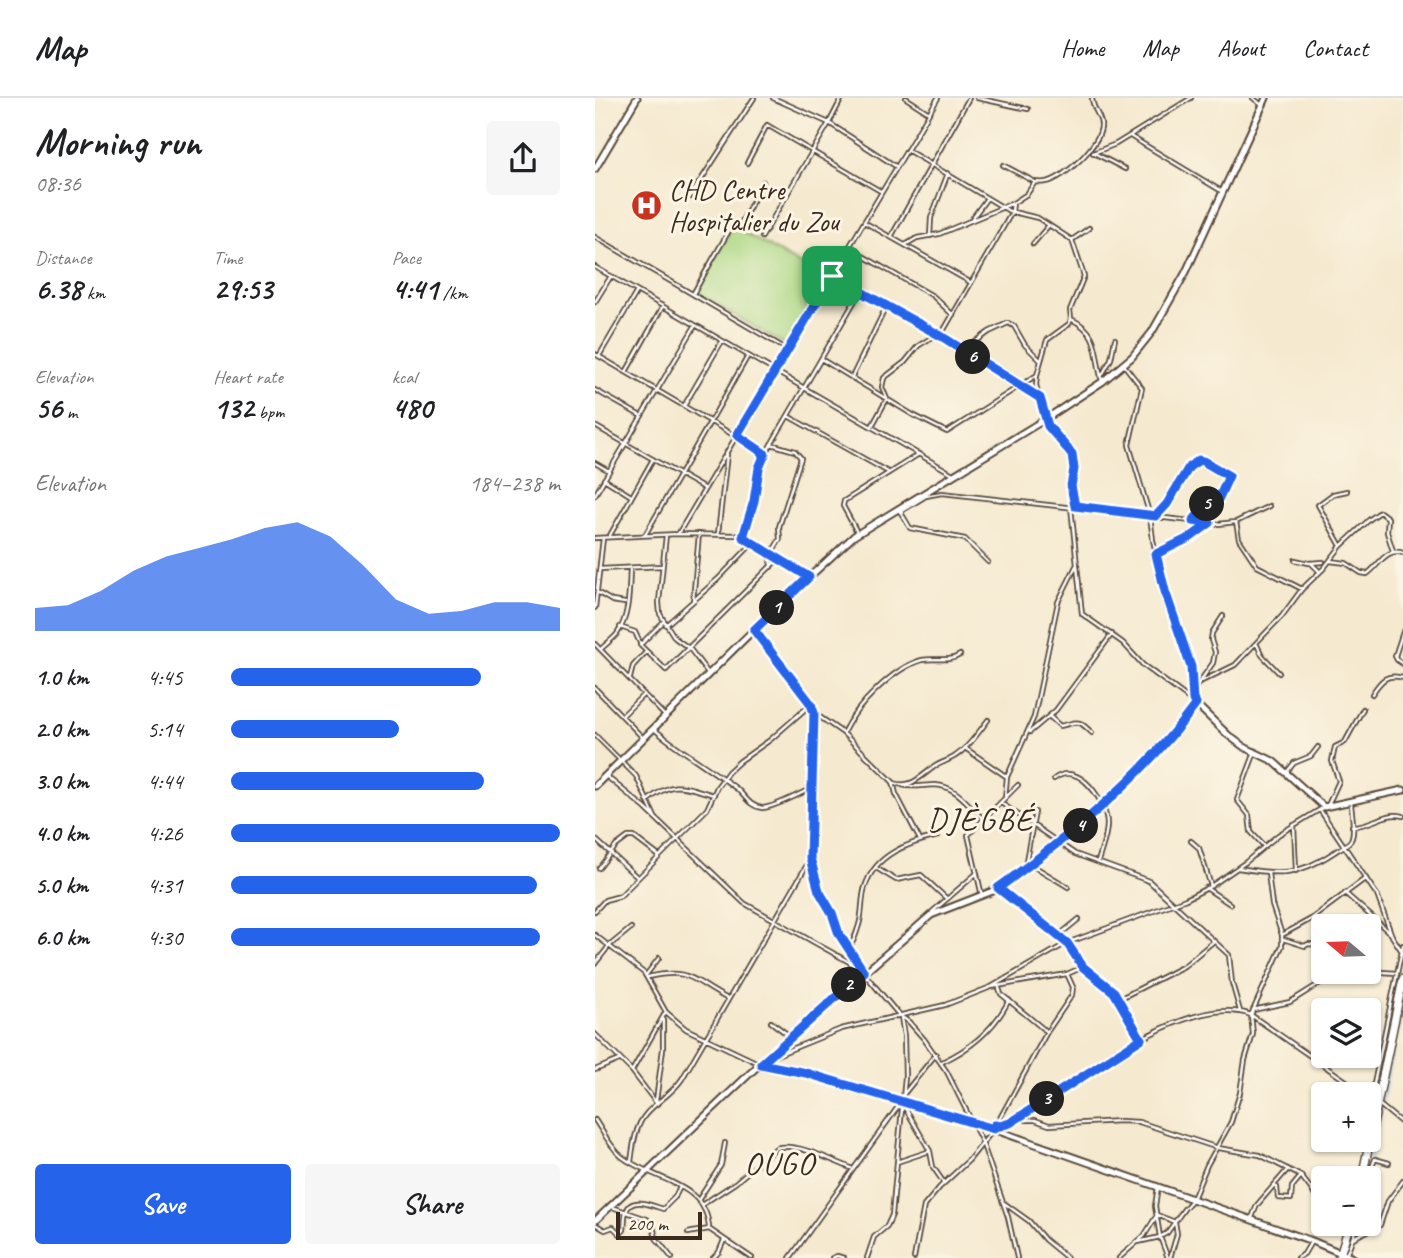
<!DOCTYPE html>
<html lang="en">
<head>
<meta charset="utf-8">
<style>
  :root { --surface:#fff; --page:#f6f6f6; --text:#202124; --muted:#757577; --line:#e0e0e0; --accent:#2563eb }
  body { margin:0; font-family:Caveat,sans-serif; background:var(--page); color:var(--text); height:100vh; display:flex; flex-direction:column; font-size:26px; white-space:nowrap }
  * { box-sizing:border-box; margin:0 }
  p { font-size:23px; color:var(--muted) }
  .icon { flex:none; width:38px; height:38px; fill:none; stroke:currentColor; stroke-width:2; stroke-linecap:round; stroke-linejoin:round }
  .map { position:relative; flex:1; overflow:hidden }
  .drawer { display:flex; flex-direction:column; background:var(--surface); width:595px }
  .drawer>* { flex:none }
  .needle { width:46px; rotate:289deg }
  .buttons { position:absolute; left:716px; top:816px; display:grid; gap:14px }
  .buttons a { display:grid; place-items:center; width:70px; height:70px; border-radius:7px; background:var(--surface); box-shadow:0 2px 5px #0004; font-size:35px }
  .scale { position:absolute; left:21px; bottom:18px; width:86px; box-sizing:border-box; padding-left:7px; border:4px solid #3b2a1e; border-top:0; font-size:19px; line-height:24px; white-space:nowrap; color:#3b2a1e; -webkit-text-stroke:5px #fcf5e5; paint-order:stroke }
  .pin { position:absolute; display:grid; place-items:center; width:60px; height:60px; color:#fff; margin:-30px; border-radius:14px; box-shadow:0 4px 10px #0006 }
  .km { position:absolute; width:35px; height:35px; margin:-18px; border-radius:50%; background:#222; color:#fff; font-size:19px; line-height:35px; text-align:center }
  .round { display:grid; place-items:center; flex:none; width:74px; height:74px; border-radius:7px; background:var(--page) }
  .overview { display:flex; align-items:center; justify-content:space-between; height:119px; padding:0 35px }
  h1 { font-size:38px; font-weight:700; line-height:52px }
  .stats { display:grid; grid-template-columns:repeat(3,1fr); gap:10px; height:119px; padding:7px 35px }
  .stats div { display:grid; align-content:center }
  .stats b { font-size:30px; font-weight:700 }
  .stats small { font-size:19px; font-weight:400 }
  .stats p { font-size:19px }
  .chart { height:196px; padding:14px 35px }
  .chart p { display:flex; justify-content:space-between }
  .chart svg { width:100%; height:126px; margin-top:7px; fill:var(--accent); opacity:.7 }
  .primary-button { display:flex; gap:14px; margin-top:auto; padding:14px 35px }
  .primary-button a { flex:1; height:80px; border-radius:7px; background:var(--accent); color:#fff; font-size:28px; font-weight:700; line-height:80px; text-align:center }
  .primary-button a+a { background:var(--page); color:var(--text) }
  ul { padding:0 35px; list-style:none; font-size:23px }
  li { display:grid; grid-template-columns:112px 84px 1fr; align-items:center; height:52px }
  li i { height:18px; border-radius:9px; background:var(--accent) }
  header { display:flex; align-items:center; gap:42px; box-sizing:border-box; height:98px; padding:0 35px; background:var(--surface); border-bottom:2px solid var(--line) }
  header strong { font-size:33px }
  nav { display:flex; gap:38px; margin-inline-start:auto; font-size:24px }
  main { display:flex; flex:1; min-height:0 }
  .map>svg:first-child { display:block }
</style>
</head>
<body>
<header>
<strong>Map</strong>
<nav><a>Home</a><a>Map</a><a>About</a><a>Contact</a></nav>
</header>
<main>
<section class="drawer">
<div class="overview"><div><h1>Morning run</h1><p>08:36</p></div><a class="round"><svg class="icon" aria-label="share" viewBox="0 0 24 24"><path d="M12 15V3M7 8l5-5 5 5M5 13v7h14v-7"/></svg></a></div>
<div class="stats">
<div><p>Distance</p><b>6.38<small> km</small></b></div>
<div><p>Time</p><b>29:53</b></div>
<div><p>Pace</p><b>4:41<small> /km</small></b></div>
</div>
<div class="stats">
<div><p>Elevation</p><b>56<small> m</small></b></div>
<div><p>Heart rate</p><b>132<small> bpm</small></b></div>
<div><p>kcal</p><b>480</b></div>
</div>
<div class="chart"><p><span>Elevation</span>184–238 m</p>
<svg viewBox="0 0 160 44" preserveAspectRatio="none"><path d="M0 44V36L10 35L20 30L30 23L40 18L50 15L60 12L70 8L80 6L90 11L100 21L110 33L120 38L130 37L140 34L150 34L160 36V44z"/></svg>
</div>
<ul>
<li><b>1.0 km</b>4:45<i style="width:76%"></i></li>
<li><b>2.0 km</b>5:14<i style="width:51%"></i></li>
<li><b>3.0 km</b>4:44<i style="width:77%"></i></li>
<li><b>4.0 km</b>4:26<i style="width:100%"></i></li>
<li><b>5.0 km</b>4:31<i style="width:93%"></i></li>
<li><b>6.0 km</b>4:30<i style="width:94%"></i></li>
</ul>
<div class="primary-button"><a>Save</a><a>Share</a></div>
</section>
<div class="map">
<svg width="808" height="1160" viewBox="0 0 808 1160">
  <rect width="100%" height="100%" fill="#fcf5e5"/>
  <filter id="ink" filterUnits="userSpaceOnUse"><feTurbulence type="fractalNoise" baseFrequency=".0143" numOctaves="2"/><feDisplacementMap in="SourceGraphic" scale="14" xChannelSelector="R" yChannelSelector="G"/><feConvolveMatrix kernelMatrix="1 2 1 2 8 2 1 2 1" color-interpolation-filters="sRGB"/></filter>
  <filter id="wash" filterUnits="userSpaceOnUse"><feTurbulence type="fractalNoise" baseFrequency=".00686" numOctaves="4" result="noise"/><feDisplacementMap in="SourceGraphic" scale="28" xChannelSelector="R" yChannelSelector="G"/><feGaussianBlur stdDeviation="1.57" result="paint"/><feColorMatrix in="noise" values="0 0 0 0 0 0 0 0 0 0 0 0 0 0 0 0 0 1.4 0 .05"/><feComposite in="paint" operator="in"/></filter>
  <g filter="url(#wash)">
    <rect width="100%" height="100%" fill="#f5e9cf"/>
    <path fill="#acd885" stroke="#748152" stroke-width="2" d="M138 128 230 181 192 248 101 195Z"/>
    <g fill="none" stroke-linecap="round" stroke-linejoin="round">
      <path stroke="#7eb3ec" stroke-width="2" d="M771 1080 808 901
        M752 1148 760 1125"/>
    </g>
  </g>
  <g filter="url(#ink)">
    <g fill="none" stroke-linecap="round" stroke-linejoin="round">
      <defs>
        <path id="street" d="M178 0 234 25 247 0
          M311 0 334 15
          M382 0 433 11
          M658 0 668 8
          M535 38 628 94
          M312 52 414 113 443 120 477 142 489 178 475 212 476 221 474 226 452 242 442 277 441 287 453 328 477 356 479 371 476 388 480 408
          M498 55 521 46 596 0
          M501 56 530 71
          M152 65 172 27 287 94
          M408 67 440 84
          M95 99 159 0
          M376 122 392 100
          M269 124 375 184
          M145 127 168 84
          M335 138 336 120 353 75
          M0 139 193 252
          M167 139 234 25 302 69
          M296 139 374 0
          M477 142 494 130
          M438 146 454 127
          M310 147 322 140 344 136 418 105 432 96 440 84C443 84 447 85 451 84 468 82 508 45 506 26 505 17 498 12 497 0
          M254 150 338 198 358 217
          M0 169 358 376
          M237 178 346 238 445 300
          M98 196 139 124
          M0 204 16 178
          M476 221C506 235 499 255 507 283
          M346 237 417 114 418 105
          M368 253 394 234 413 225 419 228 430 247 446 263
          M0 256 169 355
          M4 258 41 195
          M226 261 318 317 352 334 442 277
          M529 267 547 290 534 347 555 418 558 442 570 493 596 569 598 602
          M31 274 68 208
          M257 279 291 209
          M506 279 516 261 520 241
          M0 292 46 318
          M89 308 127 243
          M193 318 293 374
          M0 328 110 391
          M277 328 292 301 287 289 289 280 310 264 323 248 342 236
          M0 365 14 373
          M9 381 36 398
          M0 397 100 228
          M476 409 487 516 528 545 548 567 601 606
          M305 413 315 430 370 441 393 464
          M305 414 331 398 347 395 623 426 641 424 674 408
          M561 418C571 407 594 363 607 363 612 363 618 367 622 369 627 373 631 375 634 380L623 402 613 406 598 423
          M641 424 644 441 662 468 707 491
          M262 434 248 408 249 403 324 356
          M83 436 343 0
          M123 436 132 356
          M50 437 153 258
          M71 437 64 504 65 516 80 540 95 551 113 575
          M14 439 58 361
          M148 439 159 403 167 362 265 194
          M0 440 83 436 143 437 213 478
          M746 448 723 407 738 396 752 393
          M561 456 596 439 615 425
          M700 462 714 465 728 464
          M735 463 751 465 766 475 772 476C784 468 791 449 808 455
          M716 465 725 474
          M176 469 175 458 185 441 184 429 206 360 200 353 176 346
          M5 471 67 468
          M2 494 17 503 30 505
          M98 503 104 436
          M0 510 8 440
          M68 524 45 547 71 572 184 460
          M71 527 123 481 158 445
          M25 529 40 534 45 545
          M159 532 216 606 219 615 216 760 224 793 237 815 250 849 264 869 304 917 314 924 329 941 352 974 387 1044 413 1119 422 1160
          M808 534 800 558 802 562 808 566
          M0 546 70 618
          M6 551C11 546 18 541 22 536 35 518 34 491 35 470
          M684 575 667 557 661 545 687 518 707 491 729 470 746 448 775 421 785 414 793 420 792 434 798 453
          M35 580 38 568 51 554
          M607 583 640 567 661 545
          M0 590 48 640
          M598 593 618 565 620 554 616 542 617 535 628 518
          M777 596C786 582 792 575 808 580
          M219 615 248 635 298 684 301 696 325 742
          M27 618 49 596
          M454 618 465 628C484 624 482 620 497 635
          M59 631C85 653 115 670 142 691 151 699 154 708 167 710 179 710 206 695 217 690
          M435 634 461 612 517 536
          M248 635C261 608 298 570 327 562 340 559 353 565 365 557
          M0 637 41 678 60 719
          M370 650 412 679 410 700
          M660 654 642 702 654 717 656 734 669 748
          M691 675 699 665 716 658 723 649
          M11 678 50 710 149 805 263 869
          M412 679 439 619 463 504 481 468
          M459 681C484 661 512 705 512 726 512 739 506 752 503 764
          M299 685C316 691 326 678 339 669 345 665 352 663 359 659 373 650 383 635 393 622
          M307 687C318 690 329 687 340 687 362 688 374 708 389 722
          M52 703C79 681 87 688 119 697
          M406 705 480 756 554 783 634 857 637 885 645 913
          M733 707 744 683 737 663 740 649 750 644 768 611
          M725 712 782 797 797 838 808 855
          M699 727 701 773
          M757 728C775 729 790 713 808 718
          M0 741 42 779
          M596 743 604 750 616 788
          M437 767 473 789
          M430 768 440 714
          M4 770 21 748 33 739H39L64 758
          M281 770 301 782 326 777 351 800
          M643 770C684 777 703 778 738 755 743 751 753 747 756 742 761 733 756 714 756 704
          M611 790 635 806
          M404 791 472 845 488 869 519 894 546 941
          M750 795 795 835
          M387 798 373 737 423 687
          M0 813 10 802 25 798 112 711 122 689 133 674 145 663 175 642 216 606
          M337 814 382 775
          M0 837 49 875 71 914 91 931 165 966
          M687 837 716 821 771 780
          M463 838 484 821
          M688 841 710 848 713 846 728 847
          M252 851C259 845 261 836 264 827 268 814 266 802 270 789 280 756 313 745 343 738
          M0 866 14 848 36 830
          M771 873 802 875
          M51 877 64 860
          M53 879C97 869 97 883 133 901
          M396 889 472 845 591 801 616 788 651 764 683 737 729 709
          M404 890 406 896 452 934
          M524 901 589 868 619 843
          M658 912 695 904 730 882 736 873
          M176 924 196 939
          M0 936 37 973 62 1006
          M177 959 246 931 350 907 396 889 472 876 488 869
          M347 964C375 951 400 930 414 902
          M0 972 24 962
          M37 973 70 915
          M308 997 341 956
          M774 998 808 1026
          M776 1000 808 847
          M61 1003 68 951V920
          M309 1008 335 1053 338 1069 349 1085
          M426 1018 431 1022H440L454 1027 526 1023 544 1024 623 1050 665 1057 706 1078 716 1091 728 1112
          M0 1022C8 1034 15 1048 26 1058 55 1082 113 1084 114 1131L93 1135
          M400 1027 405 1028 415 1025C470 991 591 892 656 917L770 996
          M36 1064C38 1049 40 1028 51 1016 62 1003 77 996 87 981L216 760
          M302 1064 335 1053
          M773 1080 780 1061 794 1065
          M678 1088 682 1089 683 1100 696 1101 697 1089 706 1078
          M563 1089 560 1108 565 1139 573 1160
          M104 1101 126 1067 130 1045
          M409 1105 434 1123 450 1142 472 1160
          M108 1106 140 1085 181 1050C201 1044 236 1062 256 1070
          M17 1109 52 1121 58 1128 61 1140 77 1160
          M656 1122 662 1107 693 1071
          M0 1126 10 1132 18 1129 25 1136 29 1132C30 1127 29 1119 31 1114 36 1097 58 1108 68 1111L80 1099 85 1089
          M114 1131 157 1160
          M758 1140 785 1127 793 1103 808 1083
          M543 1144 565 1139 572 1135 589 1111 598 1101 612 1067 636 1024 645 995 650 962 658 936 656 917 687 848V837L677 807 673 775
          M751 1158 763 1125
          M118 1160 124 1154 129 1142
          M195 1160 305 1006
          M237 1160 242 1158 249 1160
          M272 1160 279 1139 292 1128 297 1117 310 979 309 938 306 919
          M319 1160 329 1108 345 1089 374 1062 399 1031 452 934 477 897 478 889 472 876
          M524 1160 549 1138 562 1117 580 1124 582 1136 575 1160
          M702 1160 709 1156 716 1144"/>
        <path id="secondary" d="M0 71 42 0
          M0 688 186 505 259 438 452 320 507 284 537 259 557 234 591 174 671 0
          M166 966 211 975 253 989 375 1023 717 1143 758 1160
          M0 1123 168 963 336 817 403 791 487 727 551 665 601 606 633 637 649 649 678 663 729 709 808 692"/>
        <path id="primary" d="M767 1080 808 881
          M744 1160 755 1125"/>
      </defs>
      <use href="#street" stroke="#574739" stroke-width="6"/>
      <use href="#secondary" stroke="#574739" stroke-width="9"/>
      <use href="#primary" stroke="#574739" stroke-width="10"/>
      <use href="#street" stroke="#fff" stroke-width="2.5"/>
      <use href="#secondary" stroke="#fff" stroke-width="5"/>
      <use href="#primary" stroke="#fff" stroke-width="7"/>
    </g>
  </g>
  <g fill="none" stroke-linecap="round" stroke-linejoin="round" filter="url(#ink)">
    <defs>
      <path id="route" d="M237 178 346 238 445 300 453 328 477 356 479 371 476 388 480 408 561 418 572 406 594 369 604 362 608 363 634 378 623 402 613 405 598 423 615 425 596 439 561 456 570 493 596 569 598 602 601 606C547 680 476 737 403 790L472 845 488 869 519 894 546 941 415 1025 405 1028 400 1027 399 1031 211 975 166 966 269 874 244 836 237 815 224 793 215 760 219 615 216 606 159 532 214 479 148 439 159 403 164 370 170 356 142 337Z"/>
    </defs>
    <use href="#route" stroke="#fff" stroke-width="14"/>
    <use href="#route" stroke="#2563eb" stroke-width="9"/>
  </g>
  <defs>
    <symbol id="hospital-disc" viewBox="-11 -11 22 22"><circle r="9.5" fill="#c8321e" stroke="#fcf5e5"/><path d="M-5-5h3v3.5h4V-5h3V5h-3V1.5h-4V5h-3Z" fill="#fff"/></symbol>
  </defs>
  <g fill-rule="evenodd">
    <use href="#hospital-disc" x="34" y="90" width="35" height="35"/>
  </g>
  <g text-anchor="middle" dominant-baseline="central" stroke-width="6" stroke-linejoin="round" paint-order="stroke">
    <g font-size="28" fill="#3b2a1e" stroke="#fcf5e5" text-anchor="start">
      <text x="74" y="91">CHD Centre<tspan x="74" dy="32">Hospitalier du Zou</tspan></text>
    </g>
    <g font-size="32" letter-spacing="2" fill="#3b2a1e" stroke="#fcf5e5">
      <text x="386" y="721">DJÈGBÉ</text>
      <text x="185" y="1065">OUGO</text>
    </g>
  </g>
</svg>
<div class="buttons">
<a><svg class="needle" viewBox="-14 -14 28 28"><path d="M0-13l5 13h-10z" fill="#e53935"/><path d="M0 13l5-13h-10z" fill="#757577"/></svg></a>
<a><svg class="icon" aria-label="layers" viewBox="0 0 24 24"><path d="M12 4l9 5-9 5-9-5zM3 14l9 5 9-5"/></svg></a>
<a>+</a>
<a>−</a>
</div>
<div class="scale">200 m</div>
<div class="pin" style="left:237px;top:178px;background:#1e9e55"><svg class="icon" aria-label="arrive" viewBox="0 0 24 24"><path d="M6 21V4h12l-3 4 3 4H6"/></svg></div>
<b class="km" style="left:182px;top:510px">1</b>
<b class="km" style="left:254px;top:887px">2</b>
<b class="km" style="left:452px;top:1001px">3</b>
<b class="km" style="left:486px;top:728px">4</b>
<b class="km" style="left:612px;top:406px">5</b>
<b class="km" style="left:378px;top:259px">6</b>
</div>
</main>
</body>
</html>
